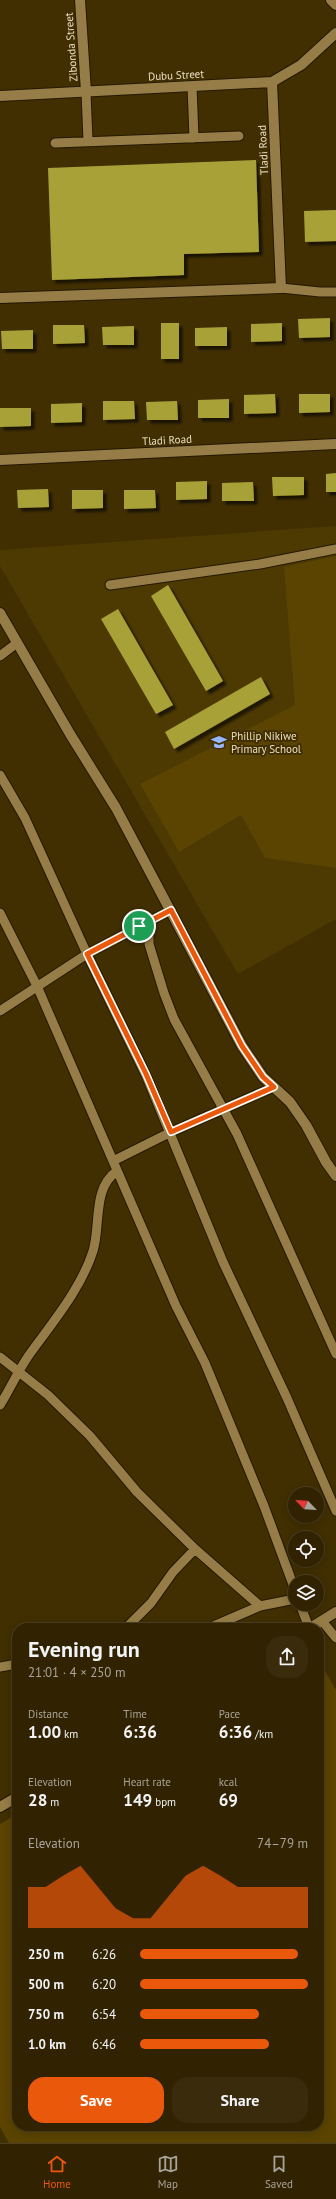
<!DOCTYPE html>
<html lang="en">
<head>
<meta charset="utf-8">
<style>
  :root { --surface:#312302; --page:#392b0c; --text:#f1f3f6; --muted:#a8a499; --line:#4c4024; --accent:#ea580c }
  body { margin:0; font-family:"PT Sans",sans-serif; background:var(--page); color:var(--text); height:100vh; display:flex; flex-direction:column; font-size:15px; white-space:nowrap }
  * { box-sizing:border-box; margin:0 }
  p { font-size:13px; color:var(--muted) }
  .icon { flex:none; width:22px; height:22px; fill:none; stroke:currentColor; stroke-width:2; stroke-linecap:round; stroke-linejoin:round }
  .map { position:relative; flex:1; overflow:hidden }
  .drawer { position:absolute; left:12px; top:1623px; width:312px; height:508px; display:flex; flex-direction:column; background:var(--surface); border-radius:16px; box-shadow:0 2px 10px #0003,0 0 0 1px var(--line) }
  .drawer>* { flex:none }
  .needle { width:26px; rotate:295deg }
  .buttons { position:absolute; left:288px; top:1487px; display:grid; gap:8px }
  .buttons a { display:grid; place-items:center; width:36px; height:36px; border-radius:50%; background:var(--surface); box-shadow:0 2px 10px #0003,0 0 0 1px var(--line); font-size:20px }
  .pin { position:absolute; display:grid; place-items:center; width:34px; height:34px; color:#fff; margin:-17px; border:2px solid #fff; border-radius:50%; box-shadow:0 1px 4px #0007 }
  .round { display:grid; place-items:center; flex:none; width:42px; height:42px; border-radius:16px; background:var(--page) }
  .overview { display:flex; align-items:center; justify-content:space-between; height:68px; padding:0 16px }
  h1 { font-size:22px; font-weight:600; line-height:30px }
  .metrics { display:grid; grid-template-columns:repeat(3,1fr); gap:6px; height:68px; padding:4px 16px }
  .metrics div { display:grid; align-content:center }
  .metrics b { font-size:17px; font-weight:600 }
  .metrics small { font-size:11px; font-weight:400 }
  .metrics p { font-size:11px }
  .chart { height:112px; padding:8px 16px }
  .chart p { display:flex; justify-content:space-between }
  .chart svg { width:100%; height:72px; margin-top:4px; fill:var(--accent); opacity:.7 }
  .cta { display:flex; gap:8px; margin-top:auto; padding:8px 16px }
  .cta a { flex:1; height:46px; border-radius:16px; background:var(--accent); color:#fff; font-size:16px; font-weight:600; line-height:46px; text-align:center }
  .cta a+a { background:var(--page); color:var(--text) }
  ul { padding:0 16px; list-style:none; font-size:13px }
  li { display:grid; grid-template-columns:64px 48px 1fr; align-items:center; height:30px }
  li i { height:10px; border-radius:5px; background:var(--accent) }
  .dock { display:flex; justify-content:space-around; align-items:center; height:56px; border-top:1px solid var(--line); background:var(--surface); font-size:11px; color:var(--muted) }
  .dock a { display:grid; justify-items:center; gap:2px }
  .dock .selected { color:var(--accent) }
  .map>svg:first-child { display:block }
</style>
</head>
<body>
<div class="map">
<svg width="336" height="2143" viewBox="0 0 336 2143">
  <defs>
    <filter id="shadow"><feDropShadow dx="3.5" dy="3.5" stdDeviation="1" flood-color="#0009"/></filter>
  </defs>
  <rect width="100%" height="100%" fill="#412f02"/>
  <path fill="#4d3902" d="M336 526V919L238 974 0 566V550Z"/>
  <path fill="#5b4401" d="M336 556V868L265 858 241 815 179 852 140 784 295 705 284 567Z
    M319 1661 336 1690V2143H9L0 2127V1824L17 1814V2126H319Z"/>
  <path fill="#a8a138" filter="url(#shadow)" d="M256 160 259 252 184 254V275L52 280 48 168Z
    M336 210V241L305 242 304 211Z
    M330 318V337L299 338 298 319Z
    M161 323H179V359H161Z
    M282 323V341L251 342V324Z
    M53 325H84L85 343 53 344Z
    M134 326V345H103L102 327Z
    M227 327V346H195V328Z
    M33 330V349H2L1 331Z
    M275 394 276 413 244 414V395Z
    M299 394H330V412L299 413Z
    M229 399V418H198V400Z
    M103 401H134L135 419 103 420Z
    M177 401 178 420H147L146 402Z
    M82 403V422L51 423V404Z
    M0 408H31V426L0 427Z
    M336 473V492H326V474Z
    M272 477H304V495L273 496Z
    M207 481V499L176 500V482Z
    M253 482 254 501H222V483Z
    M48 489 49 507 18 508 17 490Z
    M72 490H103V508L72 509Z
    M124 490H155L156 508 124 509Z
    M168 585 223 681 206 691 151 596Z
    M118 609 173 705 156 714 101 619Z
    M261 677 270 694 174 749 165 732Z"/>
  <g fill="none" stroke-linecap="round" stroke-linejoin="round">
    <defs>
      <path id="service" d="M192 86 194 138
        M86 92 88 141
        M55 143 239 136
        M281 288 320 292H336
        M110 585 260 564 336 549
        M0 656 17 643
        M0 775 25 818 87 954 146 1075 223 1262 287 1398 336 1511
        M0 913 37 986 176 1306 205 1363 264 1506 295 1590
        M152 920 149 926V944L164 993 174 1019 237 1134 336 1354
        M0 1011 87 954 171 910
        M113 1161 171 1132 274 1087
        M0 1357 48 1395 90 1436 137 1492 195 1549 260 1606
        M0 1405C10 1389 18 1371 29 1355 52 1323 81 1289 93 1251 101 1226 92 1188 117 1171
        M300 1604 309 1628
        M322 1621 336 1638
        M126 1628 151 1603 173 1572 195 1549
        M209 1628 260 1606 295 1599
        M0 1667 17 1664"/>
      <path id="minor" d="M80 0 86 92
        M0 96 272 82 301 65 336 33
        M0 298 281 288 272 82
        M0 460 336 444
        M0 613 70 734 116 808 242 1046 263 1077 290 1102 306 1125 326 1162 336 1176
        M310 1628 336 1612
        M0 1807 17 1797"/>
      <path id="tertiary" d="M331 0 336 5"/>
    </defs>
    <use href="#service" stroke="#241800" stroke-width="11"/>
    <use href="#minor" stroke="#241800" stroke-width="12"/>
    <use href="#tertiary" stroke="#241800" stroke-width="12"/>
    <use href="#service" stroke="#967d47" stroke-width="9"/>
    <use href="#minor" stroke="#967d47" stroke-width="10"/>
    <use href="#tertiary" stroke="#967d47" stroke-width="10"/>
  </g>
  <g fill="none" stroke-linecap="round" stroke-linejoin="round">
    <defs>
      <path id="route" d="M171 910 242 1046 263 1077 274 1087 171 1132 146 1074 87 954Z"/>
    </defs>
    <use href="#route" stroke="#fff" stroke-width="8"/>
    <use href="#route" stroke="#ea580c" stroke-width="5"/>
  </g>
  <defs>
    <symbol id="school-bare" viewBox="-9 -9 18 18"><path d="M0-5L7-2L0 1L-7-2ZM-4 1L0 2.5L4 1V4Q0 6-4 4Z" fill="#97b6fd" stroke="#412f02" stroke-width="2.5" paint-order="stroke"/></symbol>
  </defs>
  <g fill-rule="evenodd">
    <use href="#school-bare" x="208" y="731" width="22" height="22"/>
  </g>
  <g text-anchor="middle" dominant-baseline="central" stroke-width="4" stroke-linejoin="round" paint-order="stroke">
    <g font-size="11" fill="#ebdec2" stroke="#412f02">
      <text transform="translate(71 47) rotate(-94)">Zibonda Street</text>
      <text transform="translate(176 75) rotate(-3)">Dubu Street</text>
      <text transform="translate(263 150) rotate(-93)">Tladi Road</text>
      <text transform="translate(167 440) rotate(-3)">Tladi Road</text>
    </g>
    <g font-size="11" fill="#ebdec2" stroke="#412f02" text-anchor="start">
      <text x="231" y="736">Phillip Nikiwe<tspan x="231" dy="13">Primary School</tspan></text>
    </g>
  </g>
</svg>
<div class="buttons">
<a><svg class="needle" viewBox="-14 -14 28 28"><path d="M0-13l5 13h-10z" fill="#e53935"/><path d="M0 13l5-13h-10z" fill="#a8a499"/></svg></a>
<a><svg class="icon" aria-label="locate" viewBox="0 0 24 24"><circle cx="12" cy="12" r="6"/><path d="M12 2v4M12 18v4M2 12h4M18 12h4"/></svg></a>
<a><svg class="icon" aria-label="layers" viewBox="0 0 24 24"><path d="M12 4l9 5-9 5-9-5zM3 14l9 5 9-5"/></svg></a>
</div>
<div class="pin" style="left:139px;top:926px;background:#1e9e55"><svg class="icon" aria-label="arrive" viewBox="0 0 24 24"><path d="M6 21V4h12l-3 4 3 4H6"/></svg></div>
<section class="drawer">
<div class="overview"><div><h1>Evening run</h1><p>21:01 · 4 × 250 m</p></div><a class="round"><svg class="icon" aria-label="share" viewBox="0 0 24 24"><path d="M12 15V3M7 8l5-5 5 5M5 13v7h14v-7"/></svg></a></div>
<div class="metrics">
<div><p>Distance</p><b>1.00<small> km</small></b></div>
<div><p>Time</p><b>6:36</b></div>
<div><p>Pace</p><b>6:36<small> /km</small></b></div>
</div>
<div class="metrics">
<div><p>Elevation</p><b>28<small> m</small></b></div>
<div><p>Heart rate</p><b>149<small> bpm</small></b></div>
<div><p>kcal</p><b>69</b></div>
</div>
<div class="chart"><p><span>Elevation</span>74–79 m</p>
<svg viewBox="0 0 160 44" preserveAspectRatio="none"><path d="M0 44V19L10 19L20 12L30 6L40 19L50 32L60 38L70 38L80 25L90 12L100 6L110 12L120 19L130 19L140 19L150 19L160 19V44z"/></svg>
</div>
<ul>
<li><b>250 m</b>6:26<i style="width:94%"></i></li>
<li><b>500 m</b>6:20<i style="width:100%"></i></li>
<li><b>750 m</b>6:54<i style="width:71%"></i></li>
<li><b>1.0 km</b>6:46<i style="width:77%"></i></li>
</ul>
<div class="cta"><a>Save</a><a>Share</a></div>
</section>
</div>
<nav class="dock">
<a class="selected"><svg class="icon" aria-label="home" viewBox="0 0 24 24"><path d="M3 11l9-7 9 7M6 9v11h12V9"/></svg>Home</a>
<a><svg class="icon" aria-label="map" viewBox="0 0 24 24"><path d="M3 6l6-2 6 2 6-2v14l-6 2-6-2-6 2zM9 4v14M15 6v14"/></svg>Map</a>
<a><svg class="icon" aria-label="saved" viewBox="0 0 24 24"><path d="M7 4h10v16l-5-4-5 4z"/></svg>Saved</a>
</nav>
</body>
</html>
